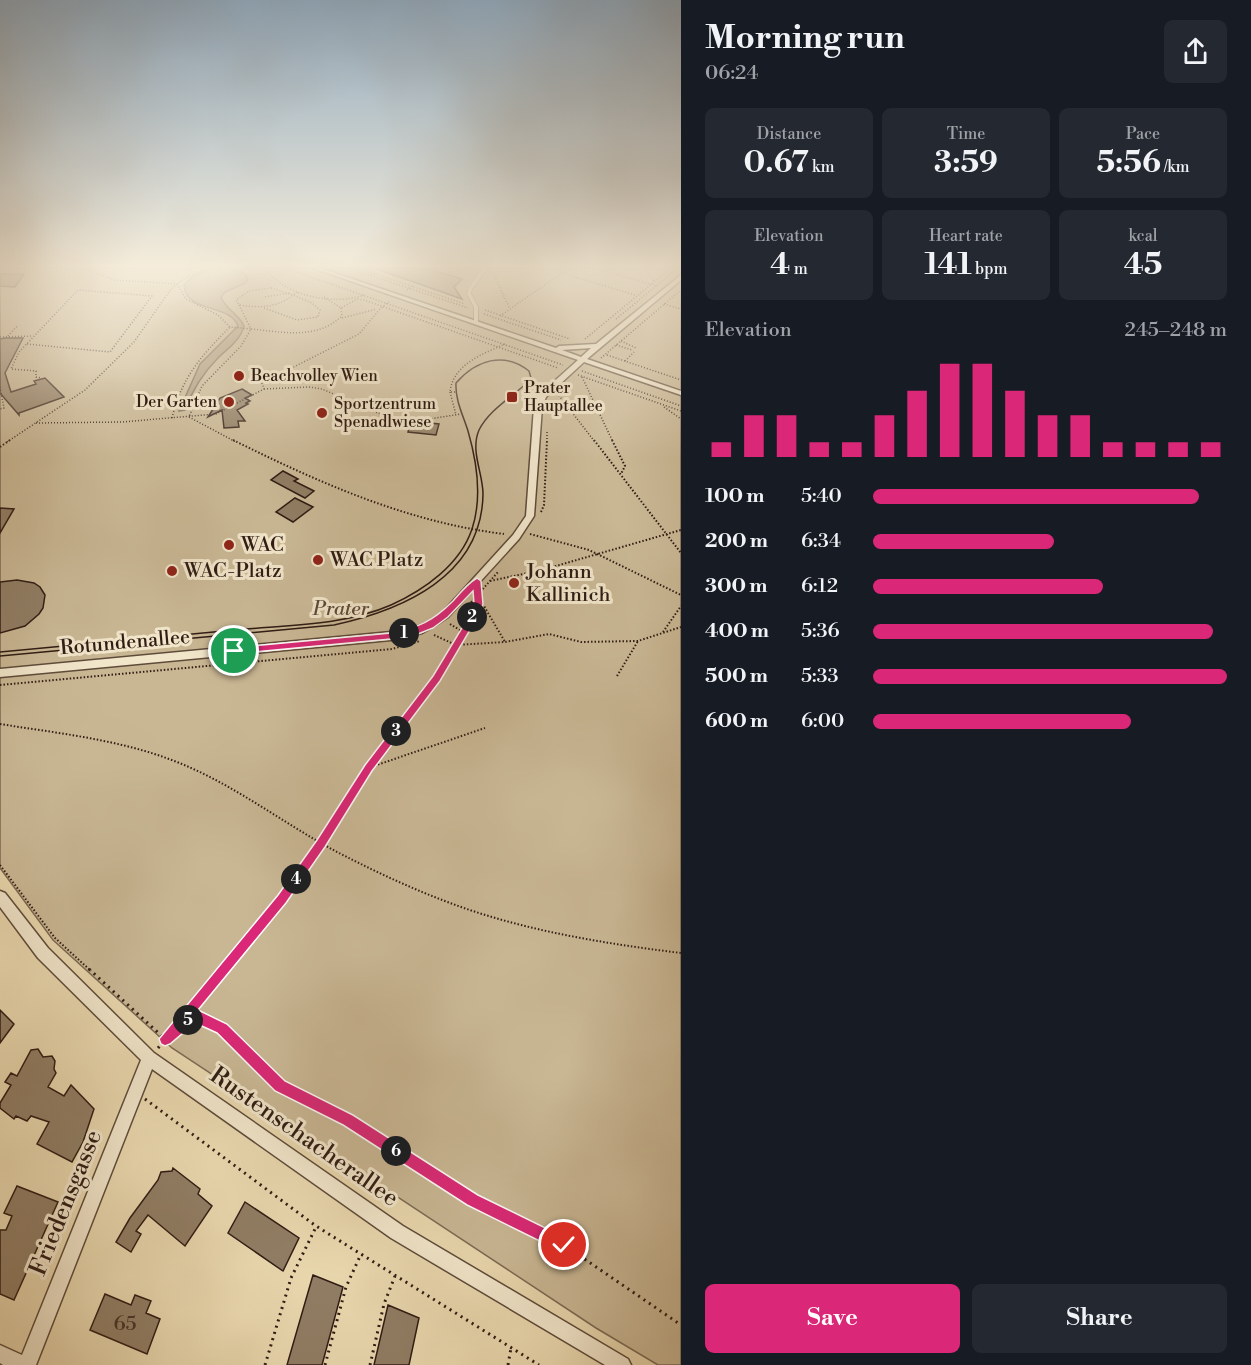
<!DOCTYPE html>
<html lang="en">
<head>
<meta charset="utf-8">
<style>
  :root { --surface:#171b24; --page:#242831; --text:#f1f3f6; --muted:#9ea1a6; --accent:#db2777 }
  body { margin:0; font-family:"Libre Bodoni",serif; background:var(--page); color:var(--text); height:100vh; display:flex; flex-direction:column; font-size:22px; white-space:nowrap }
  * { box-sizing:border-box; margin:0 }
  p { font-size:20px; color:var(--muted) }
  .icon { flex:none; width:33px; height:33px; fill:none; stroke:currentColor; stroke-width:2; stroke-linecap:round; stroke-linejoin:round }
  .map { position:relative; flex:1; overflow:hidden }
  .side { display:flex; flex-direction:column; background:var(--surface); width:570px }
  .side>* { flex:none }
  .pin { position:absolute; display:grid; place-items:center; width:51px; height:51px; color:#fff; margin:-26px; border:3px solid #fff; border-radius:50%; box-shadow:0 2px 6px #0007 }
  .km { position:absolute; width:30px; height:30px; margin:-15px; border-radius:50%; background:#222; color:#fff; font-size:16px; line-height:30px; text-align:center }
  .round { display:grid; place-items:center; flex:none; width:63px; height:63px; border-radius:9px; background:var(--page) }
  .summary { display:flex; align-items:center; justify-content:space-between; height:102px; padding:0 24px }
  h1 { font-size:33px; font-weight:800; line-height:45px }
  .stats { display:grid; grid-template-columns:repeat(3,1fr); gap:9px; height:102px; padding:6px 24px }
  .stats div { display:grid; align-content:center; border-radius:9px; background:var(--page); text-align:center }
  .stats b { font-size:30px; font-weight:800 }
  .stats small { font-size:16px; font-weight:400 }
  .stats p { font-size:16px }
  .chart { height:168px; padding:12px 24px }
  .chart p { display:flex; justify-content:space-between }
  .chart svg { width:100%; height:108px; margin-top:6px; stroke:var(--accent); stroke-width:6 }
  .primary-button { display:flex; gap:12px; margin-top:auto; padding:12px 24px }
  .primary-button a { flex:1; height:69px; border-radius:9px; background:var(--accent); color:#fff; font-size:24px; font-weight:800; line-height:69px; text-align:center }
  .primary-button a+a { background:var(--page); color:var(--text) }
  ul { padding:0 24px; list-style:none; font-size:20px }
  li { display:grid; grid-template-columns:96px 72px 1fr; align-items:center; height:45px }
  li i { height:15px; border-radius:8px; background:var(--accent) }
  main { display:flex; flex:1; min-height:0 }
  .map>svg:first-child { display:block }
</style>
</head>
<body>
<main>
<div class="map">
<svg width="681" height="1365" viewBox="0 0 681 1365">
  <rect width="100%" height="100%" fill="#e9d7ae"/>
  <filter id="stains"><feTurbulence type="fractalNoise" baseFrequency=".00333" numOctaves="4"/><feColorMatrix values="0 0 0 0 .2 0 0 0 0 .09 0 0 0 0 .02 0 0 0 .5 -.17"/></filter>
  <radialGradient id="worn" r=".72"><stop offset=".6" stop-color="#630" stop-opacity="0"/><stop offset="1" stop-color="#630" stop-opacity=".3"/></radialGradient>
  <path fill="#c9b794" stroke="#7c6a54" stroke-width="1.5" d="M0 268H681V1365H658L596 1328 172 1048 53 940 0 868Z"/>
  <path fill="#aa977a" stroke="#796651" stroke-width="1.5" d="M229 268 241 271 248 278 246 283 225 292 221 297C225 309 239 314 244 326 240 341 228 348 218 358 203 373 192 391 185 410L179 411 200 364 238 326C230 303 186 314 184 285 195 272 213 268 229 268Z"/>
  <path fill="#907d64" stroke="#2f1c14" stroke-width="1.5" d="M374 268H426L462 279 454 287 462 299Z
    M0 274H24L15 287 0 286Z
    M5 338H23L5 373 11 392 36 384 34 381 45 378 64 397 19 413V415L0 393V339Z
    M242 389 252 395 245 398 250 401 246 403 248 404 237 410 245 421H238L239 427 224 428 222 410 208 417 220 398Z
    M411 421 439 424 436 435 408 432Z
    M283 471 298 479 294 481 314 491 305 498 271 480Z
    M295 498 313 507 293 522 276 512Z
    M0 508 14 509 0 533Z
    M17 580 34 583 40 587 45 595 43 608 39 614 25 626 0 633V582Z
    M0 1010 14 1024 0 1043Z
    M38 1049 43 1057 52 1056 55 1061 54 1069 56 1073 48 1087 64 1096 71 1085 94 1109 83 1142 72 1162 37 1144 49 1122 31 1116 27 1121 16 1116 14 1119 0 1108V1103L11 1085 5 1082 11 1073 17 1076 31 1050Z
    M173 1168 200 1189 198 1194 212 1206 185 1246 148 1215 136 1231 141 1234 131 1252 116 1242 130 1218 158 1180 161 1172 172 1171Z
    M17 1186 58 1202 14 1300 0 1294V1230H6L12 1216 4 1213Z
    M245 1202 299 1238 283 1271 228 1233Z
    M313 1275 343 1287 322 1365H287Z
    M105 1294 131 1305 135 1295 151 1301 146 1313 160 1319 147 1354 90 1330Z
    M388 1305 419 1318 409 1365H374Z"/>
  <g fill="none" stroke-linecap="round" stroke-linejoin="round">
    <defs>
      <path id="lane" d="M476 322V307L469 294 470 289 485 268"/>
      <path id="street" d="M313 268H320L556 348 559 346 596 344 681 275V280L587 359 681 391V395L584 362 546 397 542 407 534 516 519 539 448 617 433 627 422 633 391 640 0 677V669L391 632 416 627 427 623 442 613 513 535 526 516 534 407 540 394 578 360ZM591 348 581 357 562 350Z
        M0 891 5 893 48 948 154 1053 403 1226 628 1359 631 1365H605L391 1238 152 1069 36 1365H3L0 1363V1345L22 1355 141 1060 38 958 0 907Z"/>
    </defs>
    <use href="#lane" stroke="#5e4b3a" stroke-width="5"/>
    <use href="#street" stroke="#5e4b3a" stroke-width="3"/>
    <path stroke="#2f1c14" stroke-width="1.5" stroke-dasharray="1 2" stroke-linecap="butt" d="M80 268 115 280 177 284 186 299 218 315 230 327 251 329 241 346 202 386 189 417
      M265 268C284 296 333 306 364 295
      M285 268 563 365
      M298 268 307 271
      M348 268 468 308
      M357 268 465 304
      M593 268 657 286
      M644 268 654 281
      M492 271 510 309
      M562 273 635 295
      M271 288 293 295C277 308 259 308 239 305L236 300 249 291Z
      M407 290 413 286
      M265 297 290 293
      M324 297 341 308 357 299 364 300 558 368
      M664 304 681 309
      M239 305 251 329C283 332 317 340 342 316L341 308
      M264 308 297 320 318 317 320 310 312 303 293 295 298 292
      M485 310 570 339
      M484 314 561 340
      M500 316 569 268
      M342 318 377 309
      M616 319 678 268
      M8 336 18 325
      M0 337 33 336
      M585 339 671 268
      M621 341 636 348
      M27 344 110 352 152 296 78 290 19 352 11 369 36 371V377L41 378
      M616 345 632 350
      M607 355 681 380
      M601 358 681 290
      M625 361 634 352
      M582 371 681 406
      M578 375 681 411
      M582 377 613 442
      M0 387 4 408 0 409
      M264 389 309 387 322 389 392 419 423 420 461 414
      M523 389 535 393
      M450 392 456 415
      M455 392H450C453 364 483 354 505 344
      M557 393 595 442
      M664 407 681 419
      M189 417 236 442
      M172 418C182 377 201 356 230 327
      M36 423 122 422 216 414 264 389 262 383 359 334 380 309 390 301
      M7 442 85 390 134 342 171 289 185 278 209 268
      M547 442V431"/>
    <path stroke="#2f1c14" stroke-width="2" stroke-dasharray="1.5 2" stroke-linecap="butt" d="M233 440C320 483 407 522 504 534
      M594 440 681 553
      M612 440 625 466 621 474
      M0 447 10 440
      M541 512 544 505 547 440
      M530 534 589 550 681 595
      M490 581 542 570 681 530
      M478 604 484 606 505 642
      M464 610 498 572
      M450 624 463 632
      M663 632 681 606
      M434 635 456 645 505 642 549 634 581 642 638 641 681 627
      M617 676 638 641
      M0 685 392 649 420 641
      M0 724C56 733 115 739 169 759 230 781 282 823 339 853 380 874 421 893 464 908 533 932 608 944 681 953
      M368 768 485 728
      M0 865 55 938 91 971
      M222 971 282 899 321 843 368 768 437 678 475 613 478 604 476 595"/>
    <path stroke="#2f1c14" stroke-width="3" stroke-dasharray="2 4.5" stroke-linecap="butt" d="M89 969 165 1039 194 1015 222 1029 280 1086 348 1120 472 1200 564 1245 681 1325
      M171 1032 223 969
      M158 1048 166 1039
      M145 1099 316 1226 539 1365
      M265 1365 291 1278 316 1227
      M325 1365 346 1287 361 1254
      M370 1365 384 1304 395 1276
      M508 1365 511 1348"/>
    <use href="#lane" stroke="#f1e5ca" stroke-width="4"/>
    <use href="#street" fill="#f1e5ca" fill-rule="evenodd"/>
    <path stroke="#2f1c14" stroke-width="1.5" d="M0 652C78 645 157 637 235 630 287 625 343 626 391 605 424 590 460 565 472 529 482 499 477 462 468 431 463 415 455 400 456 383 476 360 504 351 529 371L531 378 528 382C512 397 489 410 479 430 470 451 483 473 483 494 482 576 403 610 334 625L0 656"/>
  </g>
  <linearGradient id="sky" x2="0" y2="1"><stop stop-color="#8fa8bc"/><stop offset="0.58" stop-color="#f5eddb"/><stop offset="1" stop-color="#f5eddb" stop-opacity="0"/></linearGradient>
  <rect width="681" height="459" fill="url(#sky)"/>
  <path fill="#db2777" stroke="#fff" stroke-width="1.5" d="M477 578 481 581 483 604 480 613 440 681 372 771 325 847 286 903 198 1010 227 1024 285 1081 353 1115 478 1195 570 1240 572 1245 570 1250 564 1253 467 1205 343 1125 275 1091 217 1033 195 1023 170 1044 165 1046 161 1044 159 1039 278 895 317 840 365 765 433 676 471 613 474 604 473 591 448 617 433 628 418 634 391 639 234 654 230 651 231 648 391 633C419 627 432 622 453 601 460 593 468 583 477 578Z"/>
  <g fill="#8f2418" stroke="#f1e5ca" stroke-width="2">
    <circle cx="239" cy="376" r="6"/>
    <rect x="506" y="391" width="12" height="12" rx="3"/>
    <circle cx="229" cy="402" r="6"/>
    <circle cx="322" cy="413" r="6"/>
    <circle cx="229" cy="545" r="6"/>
    <circle cx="318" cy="560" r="6"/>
    <circle cx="172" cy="571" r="6"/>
    <circle cx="514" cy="583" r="6"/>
  </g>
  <g text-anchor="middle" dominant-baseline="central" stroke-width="6" stroke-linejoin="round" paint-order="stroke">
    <g font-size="16" fill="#2f1c14" stroke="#f1e5ca" text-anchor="start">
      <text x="251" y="376">Beachvolley Wien</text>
      <text x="524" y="388">Prater<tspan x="524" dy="18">Hauptallee</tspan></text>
      <text x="217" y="402" text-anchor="end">Der Garten</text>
      <text x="334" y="404">Sportzentrum<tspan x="334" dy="18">Spenadlwiese</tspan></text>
    </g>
    <g font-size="20" fill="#2f1c14" stroke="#f1e5ca" text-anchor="start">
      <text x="241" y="545">WAC</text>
      <text x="330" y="560">WAC Platz</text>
      <text x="184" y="571">WAC-Platz</text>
      <text x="526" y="572">Johann<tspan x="526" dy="23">Kallinich</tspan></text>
    </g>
    <g font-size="20" font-style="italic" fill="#5d4a3a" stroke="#f1e5ca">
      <text x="341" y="609">Prater</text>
    </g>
    <g font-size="20" fill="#2f1c14" stroke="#f1e5ca">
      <text transform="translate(125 643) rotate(-5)">Rotundenallee</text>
    </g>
    <g font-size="20" fill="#473428">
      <text x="125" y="1324">65</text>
    </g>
    <g font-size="24" fill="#2f1c14" stroke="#f1e5ca">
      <text transform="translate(304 1137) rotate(35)">Rustenschacherallee</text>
      <text transform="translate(66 1203) rotate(-68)">Friedensgasse</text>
    </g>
  </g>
  <rect width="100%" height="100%" filter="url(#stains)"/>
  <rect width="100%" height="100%" fill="url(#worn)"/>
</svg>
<div class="pin" style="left:234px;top:651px;background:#1e9e55"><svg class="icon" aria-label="arrive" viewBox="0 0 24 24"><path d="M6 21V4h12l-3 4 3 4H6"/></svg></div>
<div class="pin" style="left:564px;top:1245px;background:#d93025"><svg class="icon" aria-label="check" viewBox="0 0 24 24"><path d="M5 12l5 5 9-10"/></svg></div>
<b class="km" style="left:404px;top:633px">1</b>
<b class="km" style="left:472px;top:617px">2</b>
<b class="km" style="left:396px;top:731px">3</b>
<b class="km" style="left:296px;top:879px">4</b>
<b class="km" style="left:188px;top:1020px">5</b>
<b class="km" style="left:396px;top:1151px">6</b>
</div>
<section class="side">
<div class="summary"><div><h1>Morning run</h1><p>06:24</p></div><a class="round"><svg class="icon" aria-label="share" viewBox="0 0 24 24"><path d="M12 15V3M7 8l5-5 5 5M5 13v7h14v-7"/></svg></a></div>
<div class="stats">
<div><p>Distance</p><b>0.67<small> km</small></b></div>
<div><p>Time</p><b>3:59</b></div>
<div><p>Pace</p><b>5:56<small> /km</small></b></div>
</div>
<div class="stats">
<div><p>Elevation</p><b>4<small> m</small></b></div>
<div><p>Heart rate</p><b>141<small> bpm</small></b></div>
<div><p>kcal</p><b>45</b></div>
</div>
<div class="chart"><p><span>Elevation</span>245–248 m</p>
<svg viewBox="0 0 160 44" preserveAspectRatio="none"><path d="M5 44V38M15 44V27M25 44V27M35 44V38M45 44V38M55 44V27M65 44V17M75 44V6M85 44V6M95 44V17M105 44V27M115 44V27M125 44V38M135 44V38M145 44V38M155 44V38"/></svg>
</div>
<ul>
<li><b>100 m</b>5:40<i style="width:92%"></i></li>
<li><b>200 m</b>6:34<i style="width:51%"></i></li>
<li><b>300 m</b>6:12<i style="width:65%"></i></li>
<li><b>400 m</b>5:36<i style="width:96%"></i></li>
<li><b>500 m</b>5:33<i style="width:100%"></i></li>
<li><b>600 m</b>6:00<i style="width:73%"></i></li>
</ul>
<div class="primary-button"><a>Save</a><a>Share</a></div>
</section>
</main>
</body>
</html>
